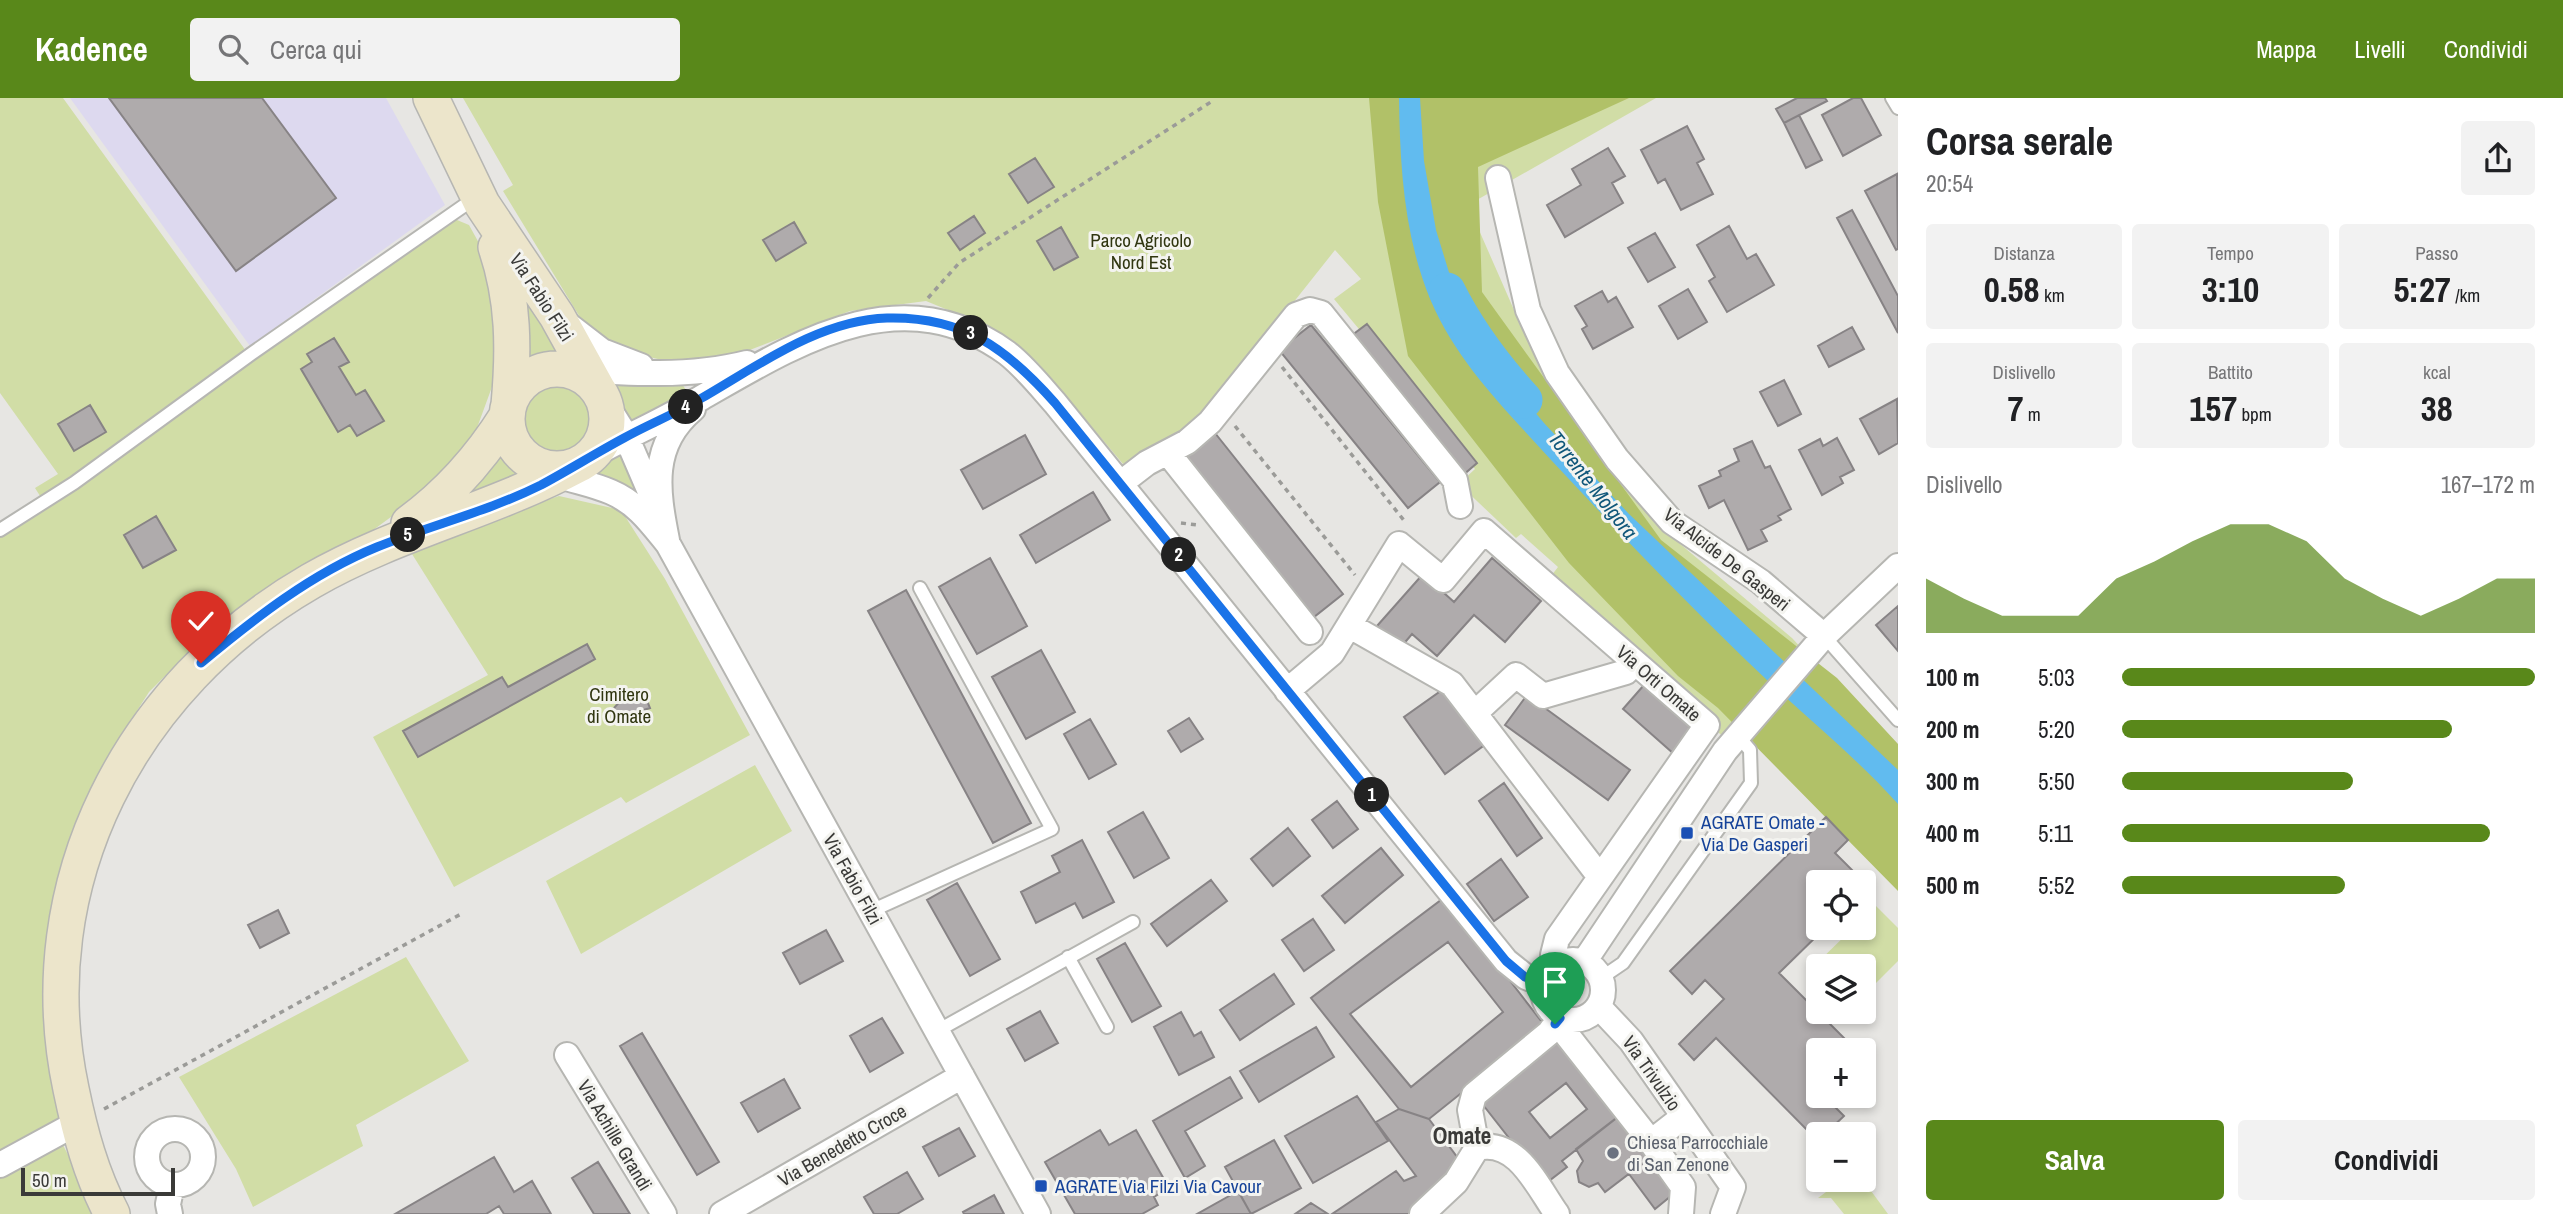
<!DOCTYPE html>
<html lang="it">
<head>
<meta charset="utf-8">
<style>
  :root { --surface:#fff; --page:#f2f2f2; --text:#202124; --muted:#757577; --accent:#59881a }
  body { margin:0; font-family:"Archivo Narrow",sans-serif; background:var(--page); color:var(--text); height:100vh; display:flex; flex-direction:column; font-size:26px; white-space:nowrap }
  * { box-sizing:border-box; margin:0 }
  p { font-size:23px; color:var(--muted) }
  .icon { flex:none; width:38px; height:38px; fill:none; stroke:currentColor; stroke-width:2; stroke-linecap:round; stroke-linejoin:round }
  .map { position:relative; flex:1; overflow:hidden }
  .panel { display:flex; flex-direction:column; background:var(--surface); width:665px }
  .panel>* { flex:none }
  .buttons { position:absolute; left:1806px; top:772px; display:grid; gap:14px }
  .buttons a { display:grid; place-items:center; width:70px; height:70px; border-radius:7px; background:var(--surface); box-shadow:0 4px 10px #0003; font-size:35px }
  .scale { position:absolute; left:21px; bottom:18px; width:154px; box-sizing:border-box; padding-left:7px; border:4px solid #3a3a38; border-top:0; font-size:19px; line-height:24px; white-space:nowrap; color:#3a3a38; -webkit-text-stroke:5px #f4f4f0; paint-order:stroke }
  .pin { position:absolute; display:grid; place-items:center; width:60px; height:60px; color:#fff; margin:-72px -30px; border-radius:50% 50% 50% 0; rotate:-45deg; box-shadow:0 0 7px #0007 }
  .pin .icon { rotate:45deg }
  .km { position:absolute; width:35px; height:35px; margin:-18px; border-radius:50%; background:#222; color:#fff; font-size:19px; line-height:35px; text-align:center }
  .round { display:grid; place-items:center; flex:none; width:74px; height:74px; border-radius:7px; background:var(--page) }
  .overview { display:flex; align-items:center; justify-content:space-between; height:119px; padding:0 28px }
  h1 { font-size:38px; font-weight:700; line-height:52px }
  .figures { display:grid; grid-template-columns:repeat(3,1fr); gap:10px; height:119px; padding:7px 28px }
  .figures div { display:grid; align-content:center; border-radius:7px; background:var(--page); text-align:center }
  .figures b { font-size:35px; font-weight:700 }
  .figures small { font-size:19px; font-weight:400 }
  .figures p { font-size:19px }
  .chart { height:196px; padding:14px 28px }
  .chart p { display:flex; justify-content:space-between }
  .chart svg { width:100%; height:126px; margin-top:7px; fill:var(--accent); opacity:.7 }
  .primary-button { display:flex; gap:14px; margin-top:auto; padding:14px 28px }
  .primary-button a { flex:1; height:80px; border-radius:7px; background:var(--accent); color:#fff; font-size:28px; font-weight:700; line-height:80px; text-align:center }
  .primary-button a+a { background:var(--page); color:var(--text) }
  ul { padding:0 28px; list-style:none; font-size:23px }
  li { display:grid; grid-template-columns:112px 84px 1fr; align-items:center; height:52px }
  li i { height:18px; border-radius:9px; background:var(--accent) }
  header { display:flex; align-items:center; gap:42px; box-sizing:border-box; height:98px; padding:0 35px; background:var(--accent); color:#fff }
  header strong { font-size:33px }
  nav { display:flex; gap:38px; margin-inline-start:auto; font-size:24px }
  .search { width:490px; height:63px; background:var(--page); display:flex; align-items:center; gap:18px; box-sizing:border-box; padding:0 24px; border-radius:7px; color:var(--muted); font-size:26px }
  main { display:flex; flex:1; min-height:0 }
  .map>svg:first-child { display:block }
</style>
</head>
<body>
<header>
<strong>Kadence</strong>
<div class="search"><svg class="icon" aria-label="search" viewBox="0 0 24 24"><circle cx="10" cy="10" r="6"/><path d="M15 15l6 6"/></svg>Cerca qui</div>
<nav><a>Mappa</a><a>Livelli</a><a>Condividi</a></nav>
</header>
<main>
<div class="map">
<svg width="1898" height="1116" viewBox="0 0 1898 1116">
  <rect width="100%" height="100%" fill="#e7e6e3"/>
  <path fill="#ddd9ef" d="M70 0H386L445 107 250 248Z"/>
  <path fill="#d1dda6" d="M0 0H63L246 253 380 158 386 166 451 123 457 122 469 127 485 156 500 267 470 349 444 380 361 441 235 515 179 564 149 594 110 655 87 712 48 912 63 1047 98 1116H0V425L42 401 35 390 58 376 0 295Z
    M463 0H1656L1468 107 1518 221 1573 321 1660 429 1792 540 1898 654 1776 612 1740 653 1545 486 1558 469 1521 436 1516 440 1459 386 1475 371 1334 201 1361 181 1335 152 1198 325 1123 366 1037 264 1013 243 987 228 926 203 850 213 729 260 677 265 639 257 596 237 581 221 503 93 513 87Z
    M530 195 569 264 546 265 523 274 520 197Z
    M517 321a40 40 0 1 1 80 0a40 40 0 1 1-80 0Z
    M680 283 688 295 629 327 610 285Z
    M503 347 540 381 455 403Z
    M624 349 640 394 634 396 584 379 590 368Z
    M559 398 621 412 665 481 750 637 626 705 621 699 454 789 373 639 488 577 412 456 505 416Z
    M755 667 792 733 581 856 546 783Z
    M1875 807 1898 830V863L1864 897V868H1818V873L1814 868 1853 830H1864V819Z
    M406 859 469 963 356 1027 363 1048 253 1109 236 1071 179 979Z
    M1842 1082H1863L1888 1116H1844L1831 1100H1818Z"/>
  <path fill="#b1c168" d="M1369 0H1629L1478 69 1482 194 1661 442 1837 580 1898 646V793L1718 610 1678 578 1569 465 1408 258 1378 104Z"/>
  <path fill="#61bbef" d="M1399 0H1420L1424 63 1436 132 1459 207 1480 248 1544 325 1629 416 1898 672V706C1858 661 1811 624 1767 582 1693 512 1622 438 1552 363 1507 313 1458 266 1431 203 1404 139 1400 69 1399 0Z"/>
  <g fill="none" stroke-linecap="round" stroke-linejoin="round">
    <path stroke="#61bbef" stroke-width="37" d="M1447 193C1467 233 1494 269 1524 302"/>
  </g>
  <path fill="#afabac" stroke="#878385" stroke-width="2" fill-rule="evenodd" d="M109 0H262L336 100 236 173Z
    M1797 0H1825L1827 3 1784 25 1776 11Z
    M1853 0H1861L1881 37 1843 58 1822 17Z
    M1799 17 1822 62 1806 70 1784 25Z
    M1687 28 1704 61 1697 65 1713 96 1681 112 1665 81 1658 85 1641 52Z
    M1608 50 1625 78 1612 85 1623 105 1565 139 1547 107 1581 87 1572 71Z
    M1035 60 1054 89 1028 105 1009 76Z
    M1897 76 1898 151 1896 152 1865 93Z
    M1852 112 1898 198V235L1837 120Z
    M974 118 985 135 960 152 948 135Z
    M794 124 806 145 776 163 763 142Z
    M1729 128 1747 161 1756 156 1774 187 1727 214 1709 183 1715 179 1697 147Z
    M1061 129 1078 159 1054 172 1037 143Z
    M1655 135 1675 169 1648 184 1628 150Z
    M1688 191 1707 224 1678 241 1659 208Z
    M1602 193 1608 204 1616 199 1633 229 1593 251 1582 231 1587 228 1575 208Z
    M1367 226 1477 365 1462 378 1351 238Z
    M1311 227 1440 384 1408 410 1279 252Z
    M1852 229 1864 251 1829 269 1818 248Z
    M334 240 349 264 339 269 356 297 365 292 384 323 357 338 350 327 338 334 301 271 312 264 307 256Z
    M1784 282 1801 316 1778 328 1760 294Z
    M1897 301 1898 345 1879 356 1860 321Z
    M90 307 106 334 74 353 58 326Z
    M1215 335 1343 496 1314 519 1185 359Z
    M1025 337 1046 376 983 411 961 372Z
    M1837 340 1854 372 1840 379 1843 385 1822 397 1799 352 1820 341 1823 348Z
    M1752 343 1765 370 1770 368 1791 411 1778 418 1781 422 1761 432 1767 443 1748 452 1724 402 1709 410 1699 388 1721 378 1719 373 1739 363 1734 351Z
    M1093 394 1110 422 1036 465 1020 437Z
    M156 418 176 452 143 470 124 437Z
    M990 460 1027 528 977 556 939 489Z
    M1492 460 1541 503 1505 544 1474 517 1437 558 1412 536 1401 549 1377 528 1423 476 1454 504Z
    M906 492 1031 725 993 745 868 513Z
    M1898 508V553L1876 527Z
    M587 546 595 561 418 659 403 633 502 579 508 589Z
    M1041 552 1075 614 1026 641 992 579Z
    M1644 587 1695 632 1674 656 1623 611Z
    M1445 590 1486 646 1445 676 1404 619Z
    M643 593 650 610 617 620 614 610 621 602Z
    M1527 597 1630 672 1608 702 1505 627Z
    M1189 620 1203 641 1181 654 1168 633Z
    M1090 621 1116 666 1089 681 1064 636Z
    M1504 685 1542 740 1517 758 1479 703Z
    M1337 703 1358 731 1333 750 1312 722Z
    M1143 714 1169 760 1134 780 1108 734Z
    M1826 719 1848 742 1835 755 1867 787 1864 791V784H1818V830H1825L1779 875 1849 945 1842 952H1818V975L1810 984 1818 992V998H1824L1844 1018 1825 1036H1818V1043L1716 940 1694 962 1679 946 1724 901 1705 882 1692 896 1670 873Z
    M1288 730 1310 758 1273 788 1251 761Z
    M1082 742 1114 804 1083 820 1075 805 1036 825 1021 794 1060 774 1052 758Z
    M1381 750 1403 777 1345 825 1322 798Z
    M1501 761 1528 799 1494 823 1467 786Z
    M1211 782 1227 803 1167 848 1151 826Z
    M957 785 1000 861 970 878 927 802Z
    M1445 799 1545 928 1429 1021 1399 1011 1311 900ZM1448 844 1503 914 1411 989 1350 916Z
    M278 812 289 835 260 850 248 827Z
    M1313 821 1334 852 1304 873 1282 842Z
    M826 832 843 863 800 886 783 855Z
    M1125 845 1161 908 1132 924 1097 861Z
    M1274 876 1294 906 1240 942 1220 912Z
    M1040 913 1058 945 1025 963 1007 931Z
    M1181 914 1194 938 1201 934 1214 959 1179 977 1154 929Z
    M882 920 903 955 870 974 850 938Z
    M1316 929 1334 959 1259 1004 1240 973Z
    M642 935 719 1064 697 1077 620 948Z
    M1558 941 1619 1018 1562 1063 1567 1069 1545 1086 1480 1003ZM1566 985 1587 1011 1550 1040 1529 1014Z
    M1230 979 1242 1000 1185 1033 1205 1068 1185 1080 1153 1023Z
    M784 981 800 1010 758 1034 741 1005Z
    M1357 998 1388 1043 1313 1085 1285 1038Z
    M1399 1011 1429 1021 1460 1063 1409 1116H1332L1396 1073 1404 1083 1416 1078 1376 1024Z
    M1619 1018 1651 1059 1605 1094 1598 1085 1589 1089 1579 1084 1577 1073 1583 1063 1576 1051Z
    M959 1030 975 1058 939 1078 923 1049Z
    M1100 1032 1109 1047 1136 1032 1169 1090 1154 1099 1158 1107 1142 1116H1075L1045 1064Z
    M1274 1042 1301 1090 1251 1116 1225 1069Z
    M494 1059 514 1094 532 1083 551 1116H504L499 1108 486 1116H395Z
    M1651 1059 1677 1093 1655 1111 1629 1076Z
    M598 1064 630 1116H594L572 1080Z
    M907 1074 923 1101 897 1116H874L864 1099Z
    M1238 1093 1251 1116H1197Z
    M994 1097 1004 1116H964L963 1114Z
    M1311 1105 1328 1116H1295Z"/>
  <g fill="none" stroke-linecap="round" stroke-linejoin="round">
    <defs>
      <path id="lane" d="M1892 0 1898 10
        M0 432 74 385 251 256 475 100
        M1824 538 1898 622
        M871 813 1052 731 920 490
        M1068 859 1107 929
        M1601 880 1623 865 1751 685 1750 652 1738 638
        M937 933 1133 824"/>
      <path id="street" d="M1498 80 1528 212 1557 275 1617 361 1672 424 1761 484 1824 538
        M567 226 602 253 641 268
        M563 271C624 275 688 280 747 265
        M604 303 626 338 654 403
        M1168 355 1310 534
        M588 360C625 339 665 322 701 300 797 245 901 178 1007 255 1025 269 1040 288 1055 305L1506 863 1526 879 1544 886
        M534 366C563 383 583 382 611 394 637 405 651 425 668 446L1038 1116
        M1121 385 1147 365 1187 344 1210 324 1296 217 1310 212 1321 215 1455 382 1460 408
        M667 442C657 392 650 347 693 311
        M1350 528 1452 586 1600 779
        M1287 593 1332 555 1399 446 1443 482 1484 433 1707 627 1557 841 1553 857 1554 869
        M1475 615 1516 577 1543 598 1626 574 1634 564
        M1543 892a30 30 0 1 1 60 0a30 30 0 1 1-60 0Z
        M1584 864 1725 653 1824 538 1898 468
        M1599 909 1631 943 1733 1089 1723 1116
        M1555 926 1563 932 1651 1044
        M567 957 664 1116
        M147 1059a28 28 0 1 1 56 0a28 28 0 1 1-56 0Z
        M1477 1050 1470 1012 1474 997 1549 935 1560 920
        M1477 1050C1517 1040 1537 1088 1557 1116
        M0 1067 77 1025
        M170 1116 168 1106 172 1087
        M722 1116 962 978
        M1422 1116 1456 1084 1477 1050
        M1681 1116 1683 1089 1651 1044 1683 1019"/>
      <path id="secondary" d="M431 0 482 106 557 218 599 294
        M496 149C514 202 514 252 509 307
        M507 321a50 50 0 1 1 100 0a50 50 0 1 1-100 0Z
        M409 425C450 395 480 361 507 318
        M112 1116C91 1076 80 1035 71 991 27 784 131 587 311 483 396 434 491 413 577 367"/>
    </defs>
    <use href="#lane" stroke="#b6b6b2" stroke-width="16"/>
    <use href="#street" stroke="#b6b6b2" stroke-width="28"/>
    <use href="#secondary" stroke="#b6b6b2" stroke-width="38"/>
    <path stroke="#9b9b98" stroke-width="3.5" stroke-dasharray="5 5" stroke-linecap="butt" d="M928 200 959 165 1214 2
      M1282 269 1406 425
      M1235 328 1355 477
      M1181 425 1197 427
      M104 1011 461 816"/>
    <use href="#lane" stroke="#fff" stroke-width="12"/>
    <use href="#street" stroke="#fff" stroke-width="24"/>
    <use href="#secondary" stroke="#ece5cb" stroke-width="35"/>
  </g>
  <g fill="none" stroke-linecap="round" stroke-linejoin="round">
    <defs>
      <path id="route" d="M201 565C255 520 311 476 377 449 431 427 489 413 541 387 569 372 596 355 624 340 649 326 675 316 700 301 756 269 819 222 887 220 964 218 1007 251 1055 305L1506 863 1525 879 1544 886 1546 905 1560 920 1555 926"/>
    </defs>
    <use href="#route" stroke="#fff" stroke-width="14"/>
    <use href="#route" stroke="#1a73e8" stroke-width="9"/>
  </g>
  <g fill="#1a4fb4" stroke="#f4f4f0" stroke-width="2.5">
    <rect x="1680" y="728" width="14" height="14" rx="3.5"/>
    <rect x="1034" y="1081" width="14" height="14" rx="3.5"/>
  </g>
  <circle fill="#6b7280" stroke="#f4f4f0" stroke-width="2.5" cx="1613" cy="1055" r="7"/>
  <g text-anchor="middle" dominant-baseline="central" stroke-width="6" stroke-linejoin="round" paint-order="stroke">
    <g font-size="19" fill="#303610" stroke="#f4f4f0">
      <text x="1141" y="142">Parco Agricolo<tspan x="1141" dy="22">Nord Est</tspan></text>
      <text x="619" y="596">Cimitero<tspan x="619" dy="22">di Omate</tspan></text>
    </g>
    <g font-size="19" fill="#3a3a38" stroke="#f4f4f0">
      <text transform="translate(542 199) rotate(57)">Via Fabio Filzi</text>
      <text transform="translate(1727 461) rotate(38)">Via Alcide De Gasperi</text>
      <text transform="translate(1659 585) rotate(41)">Via Orti Omate</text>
      <text transform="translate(853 781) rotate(61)">Via Fabio Filzi</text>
      <text transform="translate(1652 975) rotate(55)">Via Trivulzio</text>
      <text transform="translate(615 1037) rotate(59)">Via Achille Grandi</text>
      <text transform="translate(842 1047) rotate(-30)">Via Benedetto Croce</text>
    </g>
    <g font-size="19" fill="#164399" stroke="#f4f4f0" text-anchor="start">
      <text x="1701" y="724">AGRATE Omate -<tspan x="1701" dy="22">Via De Gasperi</tspan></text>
      <text x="1055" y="1088">AGRATE Via Filzi Via Cavour</text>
    </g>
    <g font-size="19" fill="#5b616d" stroke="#f4f4f0" text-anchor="start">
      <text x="1627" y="1044">Chiesa Parrocchiale<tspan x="1627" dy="22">di San Zenone</tspan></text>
    </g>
    <g font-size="21" font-style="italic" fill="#10577a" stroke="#f4f4f0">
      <text transform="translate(1593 387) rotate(52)">Torrente Molgora</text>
    </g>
    <g font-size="23" font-weight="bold" fill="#3a3a38" stroke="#f4f4f0">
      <text x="1462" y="1037">Omate</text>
    </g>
  </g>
</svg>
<div class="buttons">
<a><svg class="icon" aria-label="locate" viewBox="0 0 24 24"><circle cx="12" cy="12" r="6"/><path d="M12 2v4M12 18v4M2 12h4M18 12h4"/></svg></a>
<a><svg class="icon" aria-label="layers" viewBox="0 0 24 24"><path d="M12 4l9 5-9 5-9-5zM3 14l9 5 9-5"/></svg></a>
<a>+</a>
<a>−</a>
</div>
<div class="scale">50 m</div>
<div class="pin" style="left:1555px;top:926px;background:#1e9e55"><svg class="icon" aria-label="arrive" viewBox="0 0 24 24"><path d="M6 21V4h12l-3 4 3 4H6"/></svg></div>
<div class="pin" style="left:201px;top:565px;background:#d93025"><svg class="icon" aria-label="check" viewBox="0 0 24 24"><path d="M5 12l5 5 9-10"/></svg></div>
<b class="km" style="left:1372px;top:697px">1</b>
<b class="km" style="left:1179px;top:457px">2</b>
<b class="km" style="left:971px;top:235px">3</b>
<b class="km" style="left:686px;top:309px">4</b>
<b class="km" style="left:408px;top:437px">5</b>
</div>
<section class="panel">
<div class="overview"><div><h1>Corsa serale</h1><p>20:54</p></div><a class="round"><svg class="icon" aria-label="share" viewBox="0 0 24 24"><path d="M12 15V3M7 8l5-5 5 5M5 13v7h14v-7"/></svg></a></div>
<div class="figures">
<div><p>Distanza</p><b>0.58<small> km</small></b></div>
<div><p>Tempo</p><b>3:10</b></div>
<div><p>Passo</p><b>5:27<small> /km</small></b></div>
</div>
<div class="figures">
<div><p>Dislivello</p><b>7<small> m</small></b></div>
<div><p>Battito</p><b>157<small> bpm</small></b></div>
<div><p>kcal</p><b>38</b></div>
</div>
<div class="chart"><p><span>Dislivello</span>167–172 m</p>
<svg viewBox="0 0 160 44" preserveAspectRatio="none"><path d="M0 44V25L10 32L20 38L30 38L40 38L50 25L60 19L70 12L80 6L90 6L100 12L110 25L120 32L130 38L140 32L150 25L160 25V44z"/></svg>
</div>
<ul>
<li><b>100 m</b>5:03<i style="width:100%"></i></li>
<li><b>200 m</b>5:20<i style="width:80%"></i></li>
<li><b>300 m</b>5:50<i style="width:56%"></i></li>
<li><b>400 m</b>5:11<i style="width:89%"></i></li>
<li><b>500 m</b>5:52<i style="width:54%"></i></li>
</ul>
<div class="primary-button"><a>Salva</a><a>Condividi</a></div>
</section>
</main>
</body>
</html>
